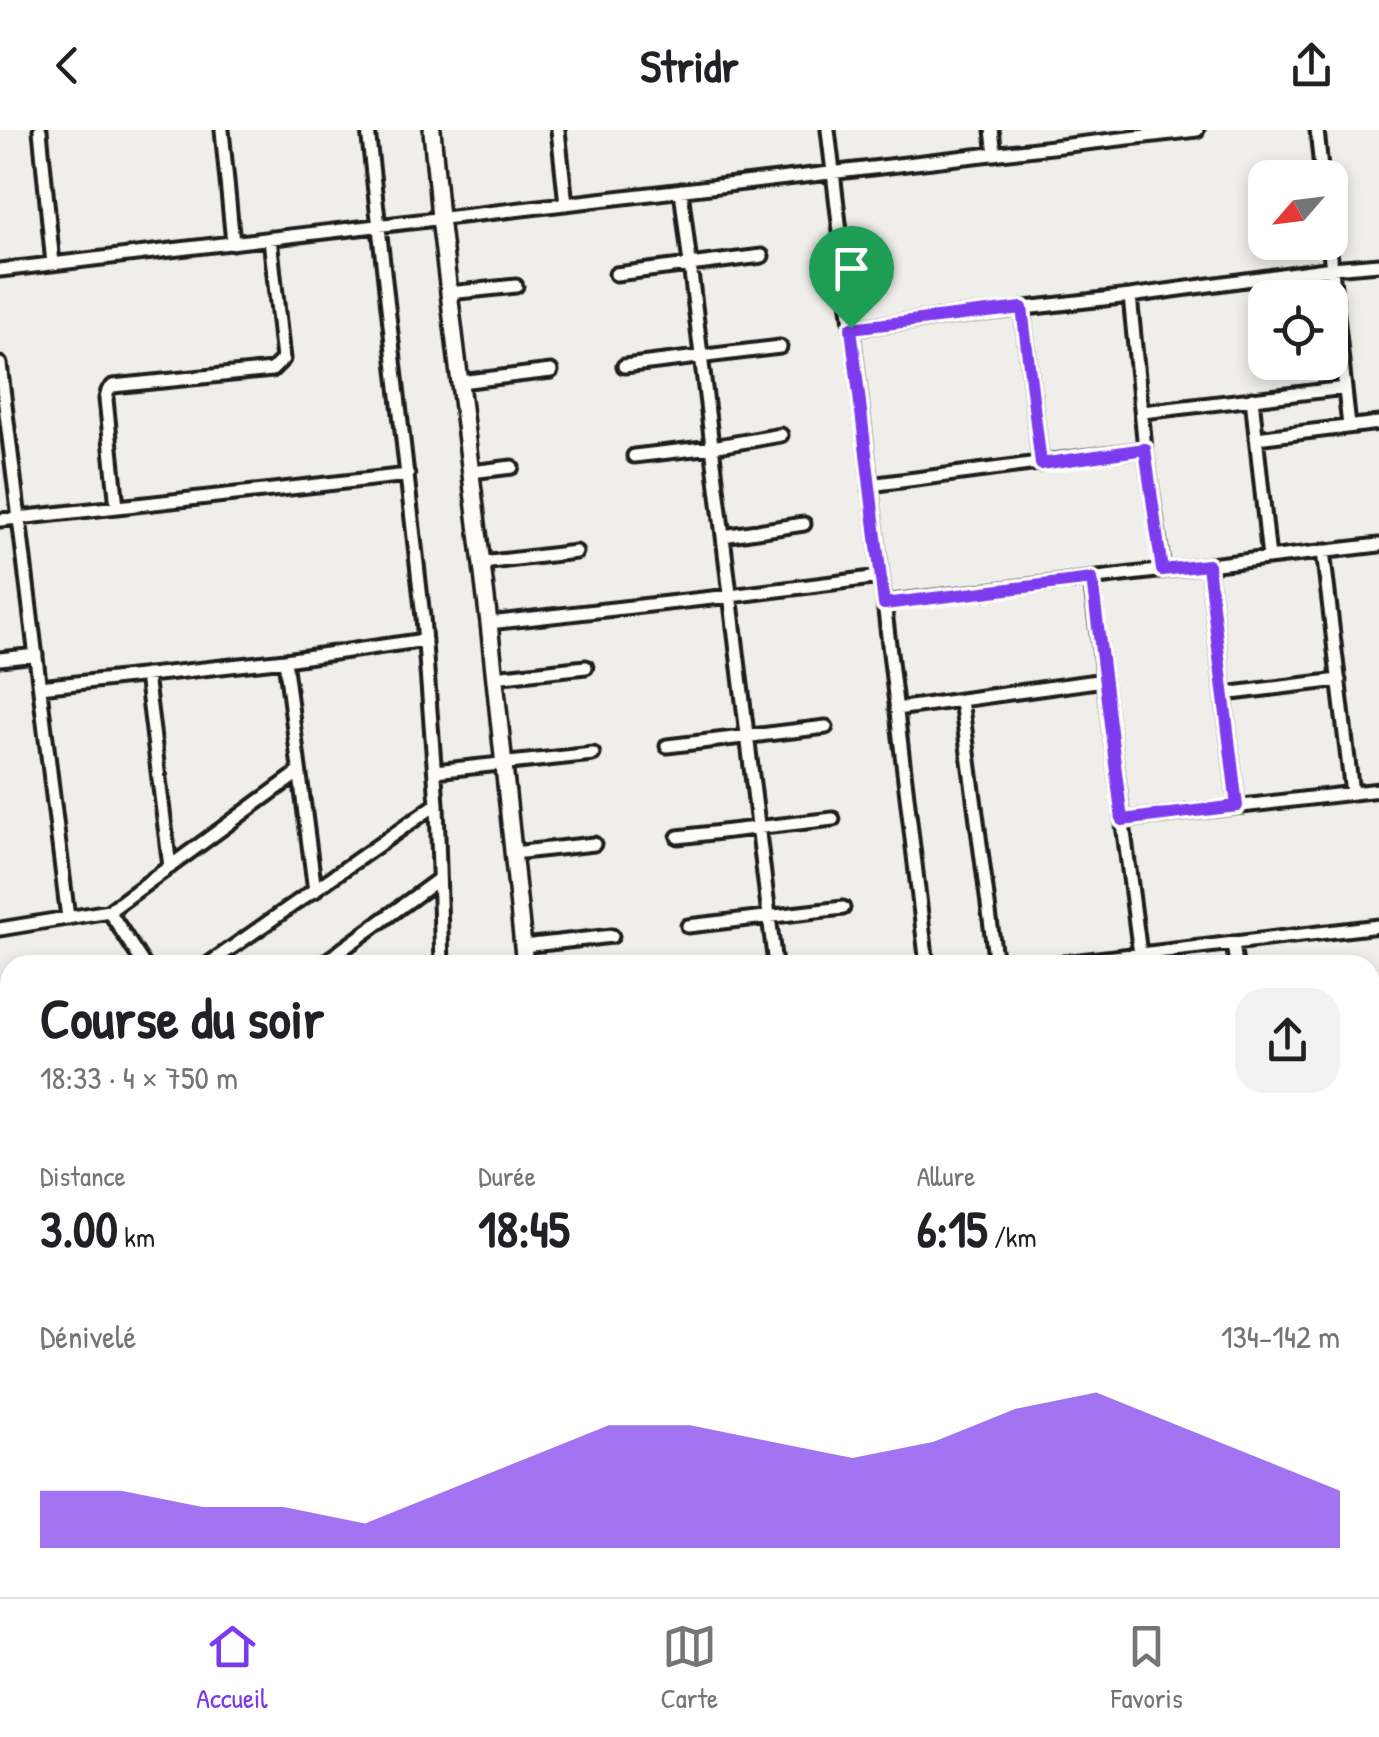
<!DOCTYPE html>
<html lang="fr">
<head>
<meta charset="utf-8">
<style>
  :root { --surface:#fff; --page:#f2f2f2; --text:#202124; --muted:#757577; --line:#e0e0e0; --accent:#7c3aed }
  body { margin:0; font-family:"Patrick Hand",sans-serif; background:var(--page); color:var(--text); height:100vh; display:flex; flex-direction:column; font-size:38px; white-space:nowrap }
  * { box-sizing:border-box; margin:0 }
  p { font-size:32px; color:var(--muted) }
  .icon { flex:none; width:55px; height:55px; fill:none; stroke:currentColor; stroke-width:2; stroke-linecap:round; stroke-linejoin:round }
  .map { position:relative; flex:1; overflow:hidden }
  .sheet { position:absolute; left:0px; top:825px; width:1380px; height:642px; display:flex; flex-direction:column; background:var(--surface); border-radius:30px 30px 0 0; box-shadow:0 5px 15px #0003 }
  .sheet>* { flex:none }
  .needle { width:65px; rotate:242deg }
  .tools { position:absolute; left:1248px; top:30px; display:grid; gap:20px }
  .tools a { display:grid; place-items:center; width:100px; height:100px; border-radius:20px; background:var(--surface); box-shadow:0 5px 15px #0003; font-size:50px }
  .pin { position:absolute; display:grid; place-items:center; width:85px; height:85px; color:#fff; margin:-102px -42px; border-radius:50% 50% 50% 0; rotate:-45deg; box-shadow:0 0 10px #0007 }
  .pin .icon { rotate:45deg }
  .round { display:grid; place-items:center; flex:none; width:105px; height:105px; border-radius:30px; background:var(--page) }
  .head { display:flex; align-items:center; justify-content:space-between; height:170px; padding:0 40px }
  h1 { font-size:55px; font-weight:700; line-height:75px }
  .figures { display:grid; grid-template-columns:repeat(3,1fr); gap:15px; height:170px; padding:10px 40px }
  .figures div { display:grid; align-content:center }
  .figures b { font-size:50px; font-weight:700 }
  .figures small { font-size:28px; font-weight:400 }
  .figures p { font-size:28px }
  .chart { height:280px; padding:20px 40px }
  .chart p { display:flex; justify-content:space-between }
  .chart svg { width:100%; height:180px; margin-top:10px; fill:var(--accent); opacity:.7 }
  header { display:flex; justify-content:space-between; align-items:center; height:130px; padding:0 40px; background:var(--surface); font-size:45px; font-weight:700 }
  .tabs { display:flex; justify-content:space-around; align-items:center; height:140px; border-top:2px solid var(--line); background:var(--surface); font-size:28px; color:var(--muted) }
  .tabs a { display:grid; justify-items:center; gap:5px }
  .tabs .selected { color:var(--accent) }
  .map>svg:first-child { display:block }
</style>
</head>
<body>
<header><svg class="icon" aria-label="back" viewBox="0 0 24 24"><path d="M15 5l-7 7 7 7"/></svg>Stridr<svg class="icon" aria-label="share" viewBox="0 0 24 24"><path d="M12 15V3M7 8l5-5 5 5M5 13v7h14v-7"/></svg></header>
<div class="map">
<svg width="1379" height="1467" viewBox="0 0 1379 1467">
  <rect width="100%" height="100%" fill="#f0eeea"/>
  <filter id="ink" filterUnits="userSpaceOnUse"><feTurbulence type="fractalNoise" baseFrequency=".01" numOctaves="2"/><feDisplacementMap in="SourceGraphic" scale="20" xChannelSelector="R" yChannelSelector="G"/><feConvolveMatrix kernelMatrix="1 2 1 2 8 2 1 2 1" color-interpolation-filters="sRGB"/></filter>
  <g filter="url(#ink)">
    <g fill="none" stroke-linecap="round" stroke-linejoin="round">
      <defs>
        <path id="minor" d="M40 0 53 134
          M222 0 233 113
          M368 0 423 487 437 674 442 835
          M558 0 566 74
          M828 0 927 835
          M992 0 995 24
          M1317 0 1322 48
          M681 60 775 835
          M1329 112 1349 296
          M0 140 1197 0
          M616 144 762 126
          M449 163 516 156
          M1130 166 1145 319 1163 440
          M1022 178 1041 334
          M851 198 1130 166 1332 138 1379 134
          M0 234 68 788
          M624 236 780 217
          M460 252 551 241
          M1252 268 1269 428
          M1143 282 1345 258
          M1256 308 1379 293
          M634 326 712 317 781 305
          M471 342 512 337
          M870 355 1145 319
          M117 377 106 269 108 261 113 256 272 240 283 229 270 108
          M0 390 408 345
          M723 406 804 394
          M1323 421 1352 663
          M482 433 576 422
          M1208 435 1237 676
          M1091 449 1140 824
          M884 473 1379 415
          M489 493 730 466 880 447
          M0 529 36 525
          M285 530 315 761
          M146 545 170 737
          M494 547 586 537
          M40 557 285 530 425 510
          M1224 564 1339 550
          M961 570 996 835
          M896 579 1104 550
          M667 616 826 597
          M435 641 593 624
          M1122 690 1379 660
          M678 707 833 689
          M513 723 594 714
          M109 781 144 835
          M688 796 843 778
          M0 799 109 781 298 643
          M1233 813 1236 835
          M523 816 612 806
          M207 835 437 674
          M321 835 439 749
          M1046 835 1379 796
          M0 952 10 965
          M1370 963 1379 962
          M1370 1151 1379 1150
          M0 1191 10 1205
          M1370 1295 1379 1294
          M0 1444 16 1467
          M431 1458 438 1467
          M596 1458 597 1467
          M767 1458 785 1467
          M1140 1458 1141 1467
          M1195 1458 1197 1467
          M1352 1458 1353 1467
          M194 1467 208 1458
          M843 1467 848 1458
          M895 1467 964 1458"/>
        <path id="tertiary" d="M432 0 440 88 489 493 525 835
          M0 1216 10 1209"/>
      </defs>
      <use href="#minor" stroke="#1c1c1c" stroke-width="19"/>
      <use href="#tertiary" stroke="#1c1c1c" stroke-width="22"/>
      <use href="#minor" stroke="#fdfcf7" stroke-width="11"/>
      <use href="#tertiary" stroke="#fdfcf7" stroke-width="15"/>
    </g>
  </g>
  <g fill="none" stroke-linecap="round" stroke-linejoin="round" filter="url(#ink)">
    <defs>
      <path id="route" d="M1022 178 1041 334 1145 319 1162 440 1208 435 1237 676 1122 690 1092 449 884 474 851 198Z"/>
    </defs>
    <use href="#route" stroke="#fff" stroke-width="20"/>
    <use href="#route" stroke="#7c3aed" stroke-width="12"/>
  </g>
</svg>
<div class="tools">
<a><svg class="needle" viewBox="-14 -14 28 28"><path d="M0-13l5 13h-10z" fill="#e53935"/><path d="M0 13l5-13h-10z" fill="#757577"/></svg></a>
<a><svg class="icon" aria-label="locate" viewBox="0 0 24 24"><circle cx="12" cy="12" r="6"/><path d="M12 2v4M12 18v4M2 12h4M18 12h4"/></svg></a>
</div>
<div class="pin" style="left:851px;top:198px;background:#1e9e55"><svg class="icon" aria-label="arrive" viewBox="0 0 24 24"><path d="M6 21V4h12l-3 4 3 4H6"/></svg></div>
<section class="sheet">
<div class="head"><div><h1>Course du soir</h1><p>18:33 · 4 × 750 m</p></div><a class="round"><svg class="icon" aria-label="share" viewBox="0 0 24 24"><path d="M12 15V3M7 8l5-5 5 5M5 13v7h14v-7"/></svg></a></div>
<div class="figures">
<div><p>Distance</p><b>3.00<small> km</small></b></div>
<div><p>Durée</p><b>18:45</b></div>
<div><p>Allure</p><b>6:15<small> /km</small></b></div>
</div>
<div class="chart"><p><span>Dénivelé</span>134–142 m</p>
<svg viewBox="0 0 160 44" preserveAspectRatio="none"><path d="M0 44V30L10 30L20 34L30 34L40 38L50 30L60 22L70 14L80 14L90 18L100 22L110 18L120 10L130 6L140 14L150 22L160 30V44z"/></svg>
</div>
</section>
</div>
<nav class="tabs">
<a class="selected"><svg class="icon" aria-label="home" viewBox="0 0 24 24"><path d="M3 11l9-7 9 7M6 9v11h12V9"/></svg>Accueil</a>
<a><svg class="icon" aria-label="map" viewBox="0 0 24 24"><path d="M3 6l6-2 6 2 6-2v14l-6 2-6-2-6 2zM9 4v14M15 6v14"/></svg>Carte</a>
<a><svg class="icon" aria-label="saved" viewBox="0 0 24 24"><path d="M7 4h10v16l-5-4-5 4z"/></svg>Favoris</a>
</nav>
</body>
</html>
